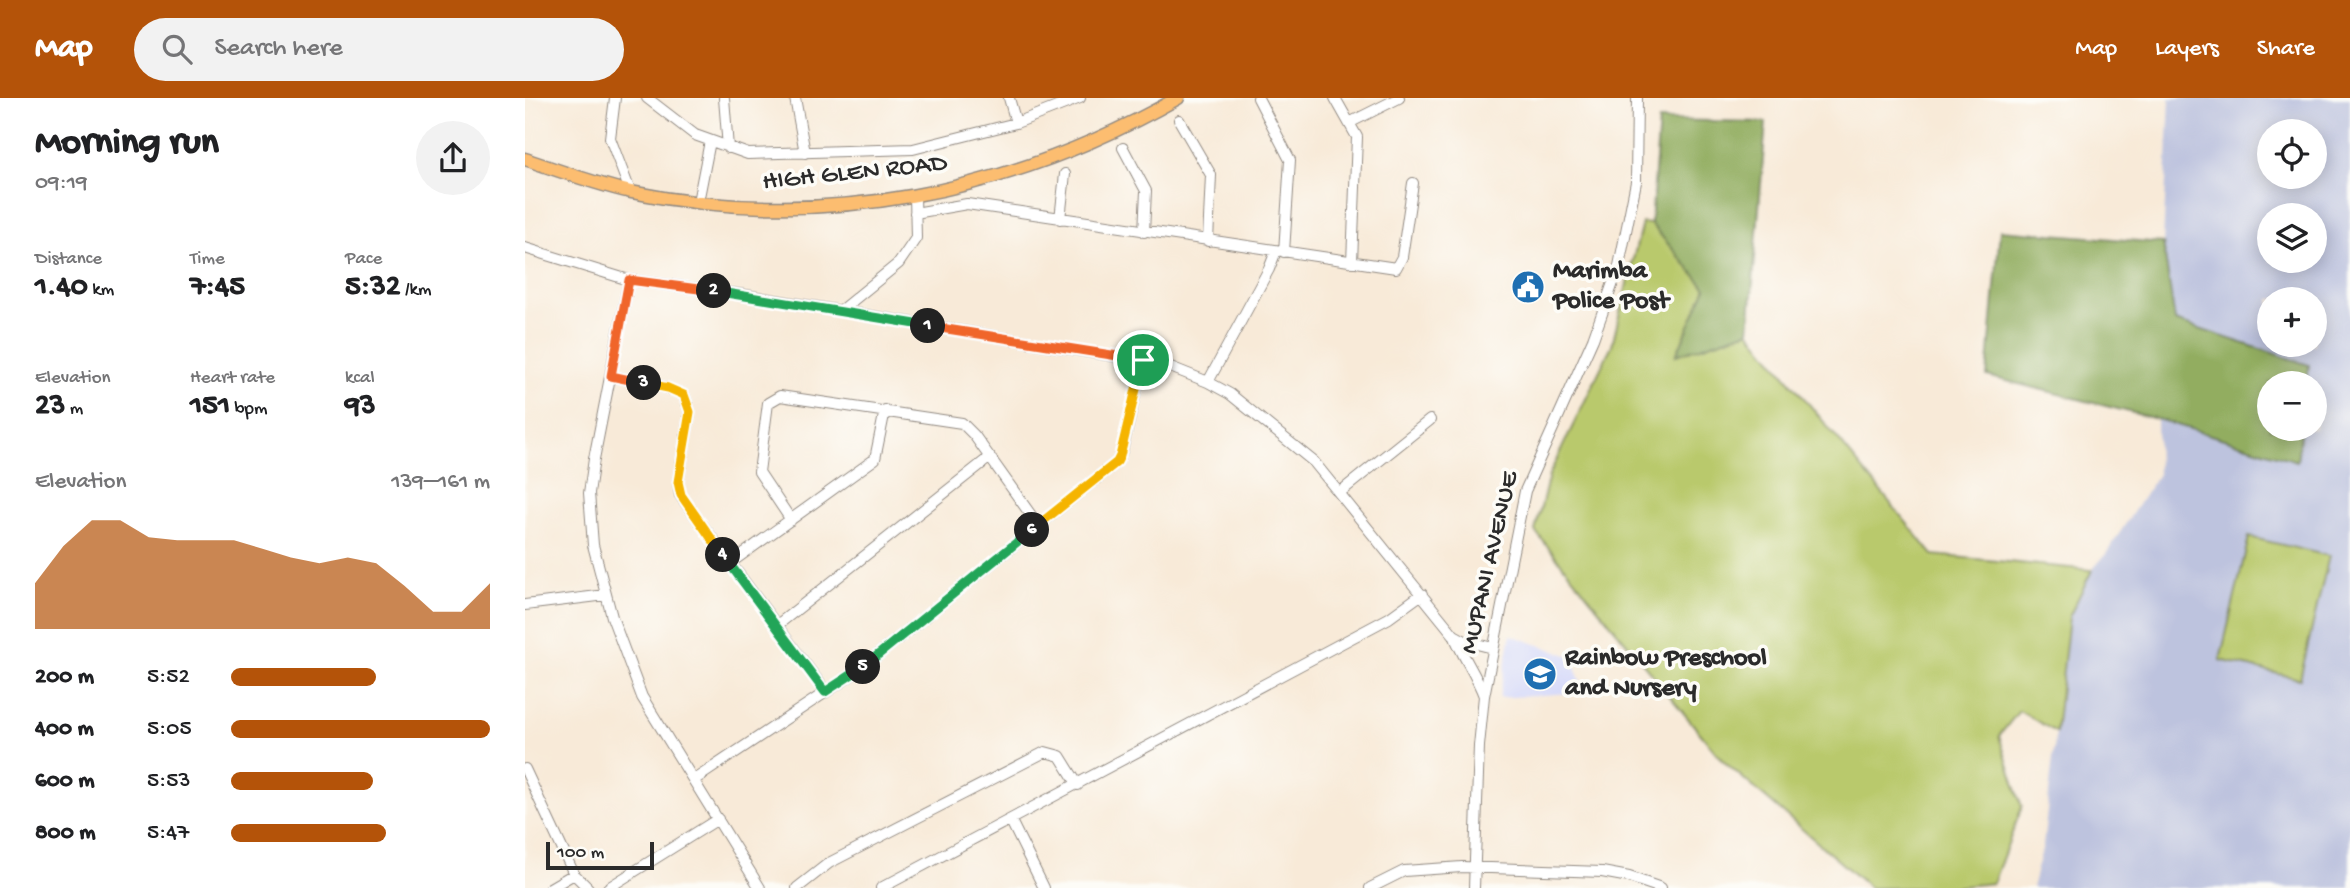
<!DOCTYPE html>
<html lang="en">
<head>
<meta charset="utf-8">
<style>
  :root { --surface:#fff; --page:#f2f2f2; --text:#202124; --muted:#757577; --accent:#b45309 }
  body { margin:0; font-family:"Gochi Hand",sans-serif; background:var(--page); color:var(--text); height:100vh; display:flex; flex-direction:column; font-size:26px; white-space:nowrap }
  * { box-sizing:border-box; margin:0 }
  p { font-size:23px; color:var(--muted) }
  .icon { flex:none; width:38px; height:38px; fill:none; stroke:currentColor; stroke-width:2; stroke-linecap:round; stroke-linejoin:round }
  .map { position:relative; flex:1; overflow:hidden }
  .sheet { display:flex; flex-direction:column; background:var(--surface); width:525px }
  .sheet>* { flex:none }
  .tools { position:absolute; left:1732px; top:21px; display:grid; gap:14px }
  .tools a { display:grid; place-items:center; width:70px; height:70px; border-radius:50%; background:var(--surface); box-shadow:0 4px 18px #0003; font-size:35px }
  .scale { position:absolute; left:21px; bottom:18px; width:108px; box-sizing:border-box; padding-left:7px; border:4px solid #2b2b2b; border-top:0; font-size:19px; line-height:24px; white-space:nowrap; color:#2b2b2b; -webkit-text-stroke:5px #fdfcf7; paint-order:stroke }
  .pin { position:absolute; display:grid; place-items:center; width:60px; height:60px; color:#fff; margin:-30px; border:4px solid #fff; border-radius:50%; box-shadow:0 2px 7px #0007 }
  .km { position:absolute; width:35px; height:35px; margin:-18px; border-radius:50%; background:#222; color:#fff; font-size:19px; line-height:35px; text-align:center }
  .round { display:grid; place-items:center; flex:none; width:74px; height:74px; border-radius:37px; background:var(--page) }
  .overview { display:flex; align-items:center; justify-content:space-between; height:119px; padding:0 35px }
  h1 { font-size:38px; font-weight:700; line-height:52px }
  .figures { display:grid; grid-template-columns:repeat(3,1fr); gap:10px; height:119px; padding:7px 35px }
  .figures div { display:grid; align-content:center }
  .figures b { font-size:30px; font-weight:700 }
  .figures small { font-size:19px; font-weight:400 }
  .figures p { font-size:19px }
  .chart { height:196px; padding:14px 35px }
  .chart p { display:flex; justify-content:space-between }
  .chart svg { width:100%; height:126px; margin-top:7px; fill:var(--accent); opacity:.7 }
  ul { padding:0 35px; list-style:none; font-size:23px }
  li { display:grid; grid-template-columns:112px 84px 1fr; align-items:center; height:52px }
  li i { height:18px; border-radius:9px; background:var(--accent) }
  header { display:flex; align-items:center; gap:42px; box-sizing:border-box; height:98px; padding:0 35px; background:var(--accent); color:#fff }
  header strong { font-size:33px }
  nav { display:flex; gap:38px; margin-inline-start:auto; font-size:24px }
  .search { width:490px; height:63px; background:var(--page); display:flex; align-items:center; gap:18px; box-sizing:border-box; padding:0 24px; border-radius:38px; color:var(--muted); font-size:26px }
  main { display:flex; flex:1; min-height:0 }
  .map>svg:first-child { display:block }
</style>
</head>
<body>
<header>
<strong>Map</strong>
<div class="search"><svg class="icon" aria-label="search" viewBox="0 0 24 24"><circle cx="10" cy="10" r="6"/><path d="M15 15l6 6"/></svg>Search here</div>
<nav><a>Map</a><a>Layers</a><a>Share</a></nav>
</header>
<main>
<section class="sheet">
<div class="overview"><div><h1>Morning run</h1><p>09:19</p></div><a class="round"><svg class="icon" aria-label="share" viewBox="0 0 24 24"><path d="M12 15V3M7 8l5-5 5 5M5 13v7h14v-7"/></svg></a></div>
<div class="figures">
<div><p>Distance</p><b>1.40<small> km</small></b></div>
<div><p>Time</p><b>7:45</b></div>
<div><p>Pace</p><b>5:32<small> /km</small></b></div>
</div>
<div class="figures">
<div><p>Elevation</p><b>23<small> m</small></b></div>
<div><p>Heart rate</p><b>151<small> bpm</small></b></div>
<div><p>kcal</p><b>93</b></div>
</div>
<div class="chart"><p><span>Elevation</span>139–161 m</p>
<svg viewBox="0 0 160 44" preserveAspectRatio="none"><path d="M0 44V28L10 15L20 6L30 6L40 12L50 13L60 13L70 13L80 16L90 19L100 21L110 19L120 21L130 29L140 38L150 38L160 28V44z"/></svg>
</div>
<ul>
<li><b>200 m</b>5:52<i style="width:56%"></i></li>
<li><b>400 m</b>5:05<i style="width:100%"></i></li>
<li><b>600 m</b>5:53<i style="width:55%"></i></li>
<li><b>800 m</b>5:47<i style="width:60%"></i></li>
</ul>
</section>
<div class="map">
<svg width="1825" height="790" viewBox="0 0 1825 790">
  <rect width="100%" height="100%" fill="#fdfcf7"/>
  <filter id="ink" filterUnits="userSpaceOnUse"><feTurbulence type="fractalNoise" baseFrequency=".0143" numOctaves="2"/><feDisplacementMap in="SourceGraphic" scale="14" xChannelSelector="R" yChannelSelector="G"/><feConvolveMatrix kernelMatrix="1 2 1 2 8 2 1 2 1" color-interpolation-filters="sRGB"/></filter>
  <filter id="wash" filterUnits="userSpaceOnUse"><feTurbulence type="fractalNoise" baseFrequency=".00686" numOctaves="4" result="noise"/><feDisplacementMap in="SourceGraphic" scale="28" xChannelSelector="R" yChannelSelector="G"/><feGaussianBlur stdDeviation="1.57" result="paint"/><feColorMatrix in="noise" values="0 0 0 0 0 0 0 0 0 0 0 0 0 0 0 0 0 1.4 0 .05"/><feComposite in="paint" operator="in"/></filter>
  <g filter="url(#wash)">
    <rect width="100%" height="100%" fill="#f8ead8"/>
    <path fill="#d4d8f9" d="M986 537 1045 558 1060 594 974 600Z"/>
    <path fill="#bdc3de" fill-rule="evenodd" d="M1645 0H1825V790H1507L1518 748 1544 519 1567 472 1581 456 1633 376 1632 321 1772 362 1776 331H1790V285H1782L1784 267 1650 223 1638 145ZM1745 33H1790V79H1745ZM1745 117H1790V163H1745ZM1745 201H1790V247H1745Z"/>
    <path fill="#b9c96c" stroke="#727a4c" stroke-width="2" d="M1117 125 1126 126 1181 190 1152 256 1224 233 1408 457 1567 472 1544 519 1531 634 1494 613 1474 638 1497 709 1468 785 1420 790H1345L1197 662 1010 433 1024 377 1087 247Z
      M1724 439 1804 458 1775 581 1695 562Z"/>
    <path fill="#92ad60" stroke="#5e6c46" stroke-width="2" d="M1134 22 1241 24 1224 233 1151 257 1181 190 1126 126Z
      M1475 132 1638 145 1650 223 1784 267 1782 285H1745V331H1776L1772 363 1632 321 1462 278Z"/>
  </g>
  <g filter="url(#ink)">
    <g fill="none" stroke-linecap="round" stroke-linejoin="round">
      <defs>
        <path id="minor" d="M90 0 85 40 105 93
          M122 0 170 37 223 56 388 51 491 25 555 0
          M199 0 203 50
          M270 0 280 55
          M484 0 491 25
          M733 0 765 62 759 154
          M810 0 832 39 827 164
          M654 22 686 77 683 143
          M824 25 874 0
          M598 50 621 93 619 134
          M173 104 185 43
          M390 115 442 106 871 170 877 159 888 85
          M535 121 540 76
          M0 150 104 182 221 197 618 263 643 268 683 284 705 296 789 364 929 537C937 558 951 576 959 598
          M104 182 69 361 64 395 68 447 87 519 117 599 235 790
          M315 213 374 165 391 140 390 97
          M86 278 143 290 159 297 165 314 153 384 155 397 301 594
          M683 284 744 171 751 153
          M814 395 905 322
          M266 422 234 374 243 305 255 298 437 325 449 337 513 427
          M204 466 350 361 360 312
          M0 507 81 497
          M251 528 465 359
          M929 537 940 543 968 550
          M0 671 49 776
          M169 682 334 572 592 364 597 353 618 263
          M486 723 519 790
          M25 790 49 776 63 790
          M83 790 193 721
          M272 790 304 765 520 654 535 658 553 687
          M356 790 864 520 897 496
          M845 790 879 773 937 769 1077 774 1104 779 1136 790
          M949 790 954 648 959 598 1000 393 1068 241 1094 168 1111 84 1112 0"/>
        <path id="major" d="M0 61C35 73 70 86 106 94 298 133 484 96 653 0"/>
      </defs>
      <use href="#minor" stroke="#928a82" stroke-width="12"/>
      <use href="#major" stroke="#928a82" stroke-width="15"/>
      <use href="#minor" stroke="#fff" stroke-width="10"/>
      <use href="#major" stroke="#fcbd6f" stroke-width="12"/>
    </g>
  </g>
  <g fill="none" stroke-linecap="round" stroke-linejoin="round" filter="url(#ink)">
    <defs>
      <path id="split-1" d="M403 228 618 262"/>
      <path id="split-2" d="M189 193 403 228"/>
      <path id="split-3" d="M119 285 86 278 104 182 189 193"/>
      <path id="split-4" d="M119 285 143 290 159 297 165 314 153 384 156 397 198 457"/>
      <path id="split-5" d="M198 457 300 594 338 569"/>
      <path id="split-6" d="M338 569 507 432"/>
      <path id="split-7" d="M507 432 592 364 595 358 618 262"/>
    </defs>
    <use href="#split-1" stroke="#fff" stroke-width="14"/>
    <use href="#split-2" stroke="#fff" stroke-width="14"/>
    <use href="#split-3" stroke="#fff" stroke-width="14"/>
    <use href="#split-4" stroke="#fff" stroke-width="14"/>
    <use href="#split-5" stroke="#fff" stroke-width="14"/>
    <use href="#split-6" stroke="#fff" stroke-width="14"/>
    <use href="#split-7" stroke="#fff" stroke-width="14"/>
    <use href="#split-1" stroke="#f0652b" stroke-width="9"/>
    <use href="#split-2" stroke="#22a559" stroke-width="9"/>
    <use href="#split-3" stroke="#f0652b" stroke-width="9"/>
    <use href="#split-4" stroke="#f5b400" stroke-width="9"/>
    <use href="#split-5" stroke="#22a559" stroke-width="9"/>
    <use href="#split-6" stroke="#22a559" stroke-width="9"/>
    <use href="#split-7" stroke="#f5b400" stroke-width="9"/>
  </g>
  <defs>
    <symbol id="civic-disc" viewBox="-11 -11 22 22"><circle r="9.5" fill="#1f6fb2" stroke="#fdfcf7"/><path d="M-.6-6.5H3V-4.5H.6V-3L4-1V1h2V6H-6V1h2V-1L-.6-3ZM-1.2 2.5V6h2.4V2.5Z" fill="#fff"/></symbol>
    <symbol id="school-disc" viewBox="-11 -11 22 22"><circle r="9.5" fill="#1f6fb2" stroke="#fdfcf7"/><path d="M0-5L7-2L0 1L-7-2ZM-4 1L0 2.5L4 1V4Q0 6-4 4Z" fill="#fff"/></symbol>
  </defs>
  <g fill-rule="evenodd">
    <use href="#civic-disc" x="984" y="170" width="38" height="38"/>
    <use href="#school-disc" x="996" y="557" width="38" height="38"/>
  </g>
  <g text-anchor="middle" dominant-baseline="central" stroke-width="7" stroke-linejoin="round" paint-order="stroke">
    <g font-size="26" fill="#2b2b2b" stroke="#fdfcf7">
      <text transform="translate(330 76) rotate(-6)">HIGH GLEN ROAD</text>
      <text transform="translate(966 465) rotate(-77)">MUPANI AVENUE</text>
    </g>
    <g font-size="26" font-weight="bold" fill="#2b2b2b" stroke="#fdfcf7" text-anchor="start">
      <text x="1028" y="174">Marimba<tspan x="1028" dy="30">Police Post</tspan></text>
      <text x="1040" y="561">Rainbow Preschool<tspan x="1040" dy="30">and Nursery</tspan></text>
    </g>
  </g>
</svg>
<div class="tools">
<a><svg class="icon" aria-label="locate" viewBox="0 0 24 24"><circle cx="12" cy="12" r="6"/><path d="M12 2v4M12 18v4M2 12h4M18 12h4"/></svg></a>
<a><svg class="icon" aria-label="layers" viewBox="0 0 24 24"><path d="M12 4l9 5-9 5-9-5zM3 14l9 5 9-5"/></svg></a>
<a>+</a>
<a>−</a>
</div>
<div class="scale">100 m</div>
<div class="pin" style="left:618px;top:262px;background:#1e9e55"><svg class="icon" aria-label="arrive" viewBox="0 0 24 24"><path d="M6 21V4h12l-3 4 3 4H6"/></svg></div>
<b class="km" style="left:403px;top:228px">1</b>
<b class="km" style="left:189px;top:193px">2</b>
<b class="km" style="left:119px;top:285px">3</b>
<b class="km" style="left:198px;top:457px">4</b>
<b class="km" style="left:338px;top:569px">5</b>
<b class="km" style="left:507px;top:432px">6</b>
</div>
</main>
</body>
</html>
